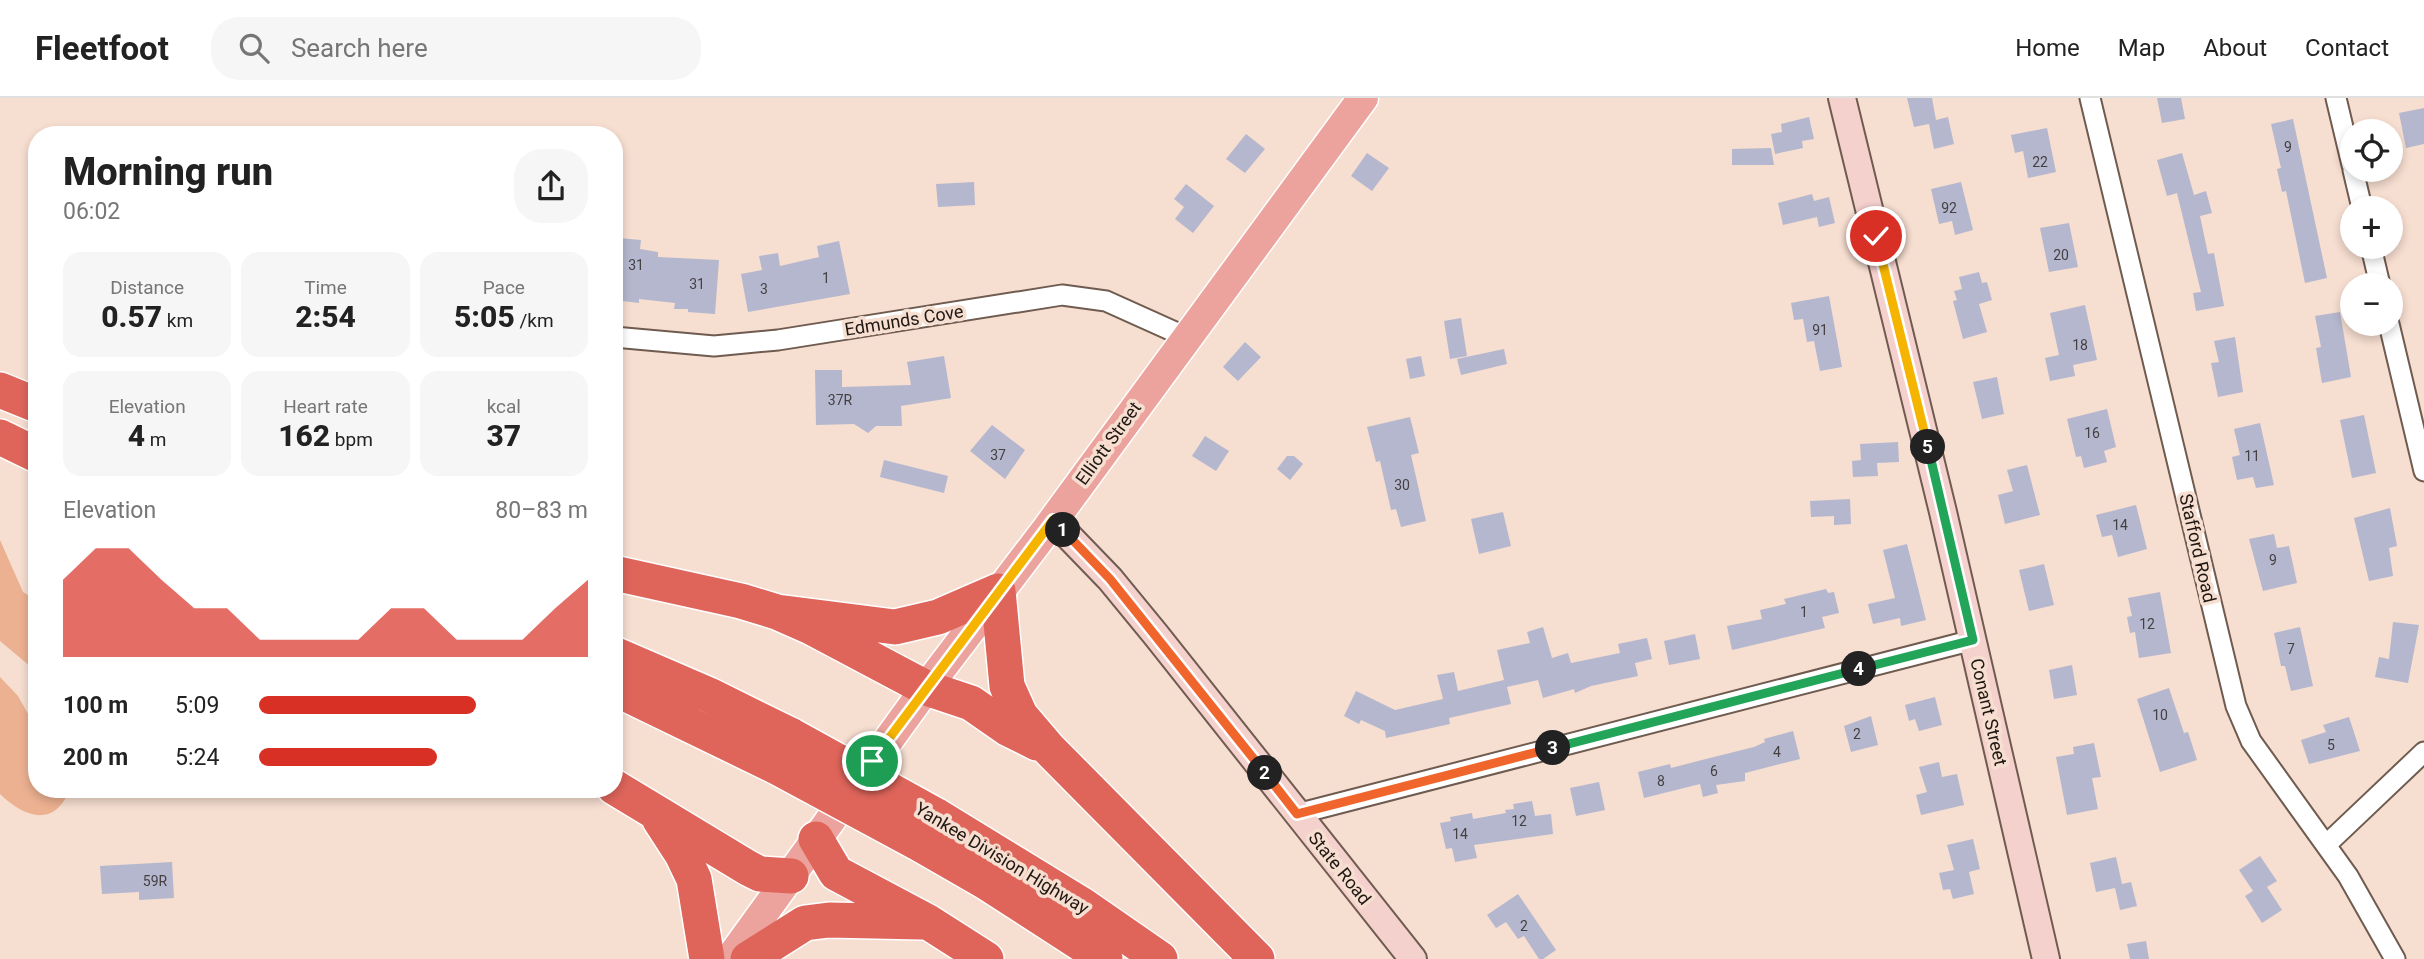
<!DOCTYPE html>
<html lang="en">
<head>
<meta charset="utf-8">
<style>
  :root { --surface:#fff; --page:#f6f6f6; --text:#222; --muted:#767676; --line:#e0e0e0; --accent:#d93025 }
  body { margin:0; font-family:Roboto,sans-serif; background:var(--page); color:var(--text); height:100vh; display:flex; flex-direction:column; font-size:26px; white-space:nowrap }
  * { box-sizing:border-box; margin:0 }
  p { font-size:23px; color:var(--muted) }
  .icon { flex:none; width:38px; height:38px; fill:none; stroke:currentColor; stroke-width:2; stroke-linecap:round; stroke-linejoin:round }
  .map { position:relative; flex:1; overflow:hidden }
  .sheet { position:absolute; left:28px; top:28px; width:595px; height:672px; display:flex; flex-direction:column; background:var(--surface); border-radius:28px; box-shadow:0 4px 10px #0003 }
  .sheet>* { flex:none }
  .tools { position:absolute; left:2340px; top:21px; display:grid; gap:14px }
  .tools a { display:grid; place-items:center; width:63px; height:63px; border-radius:50%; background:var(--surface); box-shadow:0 4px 10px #0003; font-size:35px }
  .pin { position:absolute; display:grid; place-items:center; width:60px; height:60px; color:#fff; margin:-30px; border:4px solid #fff; border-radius:50%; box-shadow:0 2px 7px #0007 }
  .km { position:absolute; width:35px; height:35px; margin:-18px; border-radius:50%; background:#222; color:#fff; font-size:19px; line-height:35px; text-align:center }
  .round { display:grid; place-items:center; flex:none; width:74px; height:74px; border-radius:28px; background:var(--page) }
  .head { display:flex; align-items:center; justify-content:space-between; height:119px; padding:0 35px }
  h1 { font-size:38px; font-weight:800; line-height:52px }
  .metrics { display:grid; grid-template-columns:repeat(3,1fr); gap:10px; height:119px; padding:7px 35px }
  .metrics div { display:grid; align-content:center; border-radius:18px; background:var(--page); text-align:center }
  .metrics b { font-size:30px; font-weight:800 }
  .metrics small { font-size:19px; font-weight:400 }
  .metrics p { font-size:19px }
  .chart { height:196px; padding:14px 35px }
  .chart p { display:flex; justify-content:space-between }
  .chart svg { width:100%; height:126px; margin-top:7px; fill:var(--accent); opacity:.7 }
  ul { padding:0 35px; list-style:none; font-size:23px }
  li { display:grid; grid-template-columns:112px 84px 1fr; align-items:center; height:52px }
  li i { height:18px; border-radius:9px; background:var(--accent) }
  header { display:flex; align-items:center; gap:42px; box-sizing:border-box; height:98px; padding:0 35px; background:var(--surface); border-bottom:2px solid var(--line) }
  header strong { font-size:33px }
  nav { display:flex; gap:38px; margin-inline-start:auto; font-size:24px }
  .search { width:490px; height:63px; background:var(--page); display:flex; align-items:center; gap:18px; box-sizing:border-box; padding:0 24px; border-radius:28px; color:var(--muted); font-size:26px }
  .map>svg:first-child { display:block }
</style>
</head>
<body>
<header>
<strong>Fleetfoot</strong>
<div class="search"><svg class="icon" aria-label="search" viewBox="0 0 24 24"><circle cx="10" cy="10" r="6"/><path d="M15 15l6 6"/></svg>Search here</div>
<nav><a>Home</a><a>Map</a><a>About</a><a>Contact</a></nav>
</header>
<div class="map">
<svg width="2424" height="861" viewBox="0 0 2424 861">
  <rect width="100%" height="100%" fill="#f6ded0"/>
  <path fill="#ecb191" d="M0 442 23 494 37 503V574L0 543Z
    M0 579 18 598 37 632V691H70C54 731 24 719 0 696Z"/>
  <path fill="#b5b7ce" d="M1907 0H1932L1936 22 1948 19 1954 46 1934 51 1929 26 1914 29Z
    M2157 0H2181L2185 21 2162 25Z
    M2424 10V46L2406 50 2399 15Z
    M1809 19 1814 41 1802 43 1803 50 1775 56 1771 36 1782 34 1781 26Z
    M2293 21 2327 180 2305 185 2286 93 2282 94 2277 71 2281 70 2271 26Z
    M2047 30 2056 74 2028 80 2023 53 2015 55 2011 37Z
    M1246 36 1265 51 1245 75 1226 61Z
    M1771 50 1774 67H1732V51Z
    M1367 55 1389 70 1372 93 1351 78Z
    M2182 55 2194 97 2206 93 2212 115 2200 118 2208 156 2214 155 2224 208 2196 213 2193 195 2201 194 2177 95 2167 98 2157 62Z
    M974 84 975 107 938 109 936 86Z
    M1961 84 1973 132 1955 137 1952 123 1939 126 1931 91Z
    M1186 86 1214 108 1193 135 1175 121 1184 109 1174 101Z
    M1812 96 1814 103 1829 99 1835 125 1819 129 1817 119 1783 127 1778 105Z
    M2069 125 2078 169 2049 174 2040 130Z
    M619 140 641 142 640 151 658 154V159L719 162 715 216 688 214V211H674L675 205 639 201V205L614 202Z
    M839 143 850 196 748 214 741 176 762 172 759 158 778 155 780 168 819 159 817 148Z
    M1979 174 1982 185 1987 184 1992 202 1979 206 1987 234 1963 241 1953 203 1957 202 1954 193 1962 191 1959 179Z
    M1829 198 1842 269 1820 273 1814 243 1807 244 1803 221 1794 222 1791 205Z
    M2085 207 2097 262 2073 267 2075 278 2050 283 2045 260 2059 257 2050 215Z
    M2340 214 2351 279 2322 285 2316 250 2321 249 2315 218Z
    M1461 220 1467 258 1450 261 1444 223Z
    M2235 239 2243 294 2218 299 2211 265 2219 264 2214 243Z
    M1245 244 1261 259 1238 283 1223 269Z
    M1504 251 1507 266 1461 277 1457 261Z
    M944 258 951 300 901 308 902 328H876L868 335 854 326 816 327 815 272H842V289L911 287 907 264Z
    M1421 258 1425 278 1410 281 1406 261Z
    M1997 279 2004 316 1982 321 1973 284Z
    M2107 311 2116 349 2104 353 2107 364 2084 370 2081 358 2076 359 2067 321Z
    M2364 317 2376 375 2352 380 2340 322Z
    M1410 319 1419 355 1411 357 1426 423 1401 429 1396 411 1391 412 1380 363 1376 364 1367 329Z
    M2260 325 2274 387 2256 390 2253 379 2237 382 2232 359 2240 357 2234 331Z
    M992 327 1025 352 1005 381 970 353Z
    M1205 338 1229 353 1216 373 1192 358Z
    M1898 344 1899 364 1877 365 1878 378 1853 379 1852 363 1861 362 1860 346Z
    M1287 358H1294L1303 366 1290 382 1277 371Z
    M884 362 948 378 944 395 880 379Z
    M2027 367 2040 417 2005 426 1998 397 2013 393 2007 372Z
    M1850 401 1851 426 1834 427V418L1811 419 1810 403Z
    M2136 407 2147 451 2118 459 2112 437 2102 439 2096 417Z
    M2390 410 2397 448 2389 450 2393 478 2369 483 2354 420Z
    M1503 414 1511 448 1479 456 1471 421Z
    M2274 436 2277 450 2289 448 2297 485 2263 493 2249 441Z
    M1907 446 1926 522 1901 528 1900 520 1873 526 1868 506 1895 500 1883 452Z
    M2044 466 2054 507 2029 513 2019 472Z
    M1826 491 1828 495 1834 494 1839 515 1822 519 1825 530 1732 552 1727 528 1762 521 1760 512 1786 506 1784 501Z
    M2160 494 2171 555 2139 560 2135 534 2130 535 2127 519 2132 518 2128 500Z
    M2393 524 2419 527 2408 585 2375 579 2379 559 2389 561Z
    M1543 529 1552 560 1568 555 1571 565 1620 555 1618 546 1647 540 1652 561 1635 565 1638 578 1591 588 1575 595 1574 591 1543 600 1538 582 1507 589 1511 606 1449 620 1450 626 1386 640 1385 633 1361 622 1359 626 1344 618 1356 593 1395 612 1443 601 1437 577 1454 574 1458 593 1504 582 1497 552 1530 545 1527 534Z
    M2300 529 2313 588 2291 593 2285 568H2281L2274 535Z
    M1695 536 1700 561 1669 567 1664 543Z
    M2072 567 2077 597 2054 601 2049 572Z
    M2169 590 2184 635 2188 634 2197 662 2160 674 2137 601Z
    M1935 599 1942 627 1919 633 1915 621 1909 623 1905 607Z
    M1871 618 1878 647 1851 654 1844 628Z
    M2349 619 2360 653 2309 666 2301 642 2326 634 2323 627Z
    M1793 633 1800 661 1745 675V683L1716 687 1718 695 1703 699 1700 686 1644 700 1638 674 1670 666 1671 670 1706 661 1754 649 1765 644 1764 641Z
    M2094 645 2101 679 2092 680 2098 711 2067 717 2056 659 2074 656 2073 649Z
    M1939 664 1942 679 1957 676 1964 707 1921 717 1916 697 1927 694 1919 669Z
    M1599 684 1605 712 1576 718 1570 690Z
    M1532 703 1535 718 1551 716 1553 736 1474 747 1477 760 1455 764 1452 750 1446 751 1440 725 1451 723 1450 719 1472 715 1473 721 1506 715 1505 712 1514 711 1513 706Z
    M1973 741 1980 771 1969 774 1974 796 1953 801 1950 791 1943 792 1939 775 1954 772 1947 747Z
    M2260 758 2277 783 2267 789 2282 812 2262 825 2245 798 2253 793 2239 772Z
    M2116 759 2122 786 2131 784 2137 808 2120 812 2115 790 2096 794 2090 765Z
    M172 764 174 800 139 802V794L102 796 100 768Z
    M1518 796 1556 852 1543 861H1539L1524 838 1518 841 1506 824 1496 830 1487 817Z
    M2146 843 2149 861H2130L2127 846Z"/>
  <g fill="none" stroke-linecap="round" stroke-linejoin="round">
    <defs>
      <path id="minor" d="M2090 0 2236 608 2251 643 2348 778 2395 861
        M2336 0 2352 67
        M2353 72 2362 110
        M2371 149 2380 187
        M2389 226 2424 373
        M614 239 714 248 778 242 1062 197 1106 203 1186 239
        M1297 716 1973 542
        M2326 747 2424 654"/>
      <path id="secondary" d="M1842 0 1943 414 2046 861
        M1053 422 1110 481 1156 537 1413 861"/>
      <path id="primary" d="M730 861 926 590 1047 431 1363 0"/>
      <path id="motorway" d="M0 292 37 307
        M0 339 37 357
        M614 475 741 503 777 514 811 529 926 590 971 605 1007 630 1037 645
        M777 514 895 529 938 519 998 493 1007 588 1020 617 1049 651 1257 861
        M614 556 709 597 792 638
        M614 590 777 669
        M614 689 748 770 760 776 791 778
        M935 717 1082 807 1160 861
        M660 722 682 756 694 781 707 861
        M816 741 836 775 928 824 986 861
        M920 746 986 784 1105 861
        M748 861 805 825 829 822 921 824"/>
    </defs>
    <use href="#minor" stroke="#6f5b4f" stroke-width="23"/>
    <use href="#secondary" stroke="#6f5b4f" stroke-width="30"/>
    <use href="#primary" stroke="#fff" stroke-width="33"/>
    <use href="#motorway" stroke="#fff" stroke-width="38"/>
    <use href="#minor" stroke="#fff" stroke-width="19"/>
    <use href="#secondary" stroke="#f5d1ce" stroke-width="26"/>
    <use href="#primary" stroke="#eca39d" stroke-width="30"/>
    <use href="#motorway" stroke="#df655b" stroke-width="35"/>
    <defs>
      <path id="motorway-bridge" d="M792 638 935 717
        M777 669 920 746"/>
    </defs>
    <use href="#motorway-bridge" stroke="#fff" stroke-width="38" stroke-linecap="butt"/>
    <use href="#motorway-bridge" stroke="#df655b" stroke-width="35"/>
  </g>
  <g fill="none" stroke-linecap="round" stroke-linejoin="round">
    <defs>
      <path id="split-1" d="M872 663 1053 422 1063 432"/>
      <path id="split-2" d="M1063 432 1110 481 1265 675"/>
      <path id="split-3" d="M1265 675 1297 716 1553 650"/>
      <path id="split-4" d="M1553 650 1859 571"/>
      <path id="split-5" d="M1859 571 1973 542 1928 349"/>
      <path id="split-6" d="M1876 138 1928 349"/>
    </defs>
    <use href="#split-1" stroke="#fff" stroke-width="14"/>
    <use href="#split-2" stroke="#fff" stroke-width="14"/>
    <use href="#split-3" stroke="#fff" stroke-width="14"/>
    <use href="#split-4" stroke="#fff" stroke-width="14"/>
    <use href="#split-5" stroke="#fff" stroke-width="14"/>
    <use href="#split-6" stroke="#fff" stroke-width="14"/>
    <use href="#split-1" stroke="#f5b400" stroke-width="9"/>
    <use href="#split-2" stroke="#f0652b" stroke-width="9"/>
    <use href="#split-3" stroke="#f0652b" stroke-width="9"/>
    <use href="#split-4" stroke="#22a559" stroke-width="9"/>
    <use href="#split-5" stroke="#22a559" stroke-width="9"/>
    <use href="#split-6" stroke="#f5b400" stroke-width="9"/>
  </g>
  <g text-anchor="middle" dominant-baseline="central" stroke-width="7" stroke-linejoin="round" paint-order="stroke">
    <g font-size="14" fill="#443f41">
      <text x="2288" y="49">9</text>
      <text x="2040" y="64">22</text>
      <text x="1949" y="110">92</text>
      <text x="2061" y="157">20</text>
      <text x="636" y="167">31</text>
      <text x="826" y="180">1</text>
      <text x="697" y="186">31</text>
      <text x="764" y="191">3</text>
      <text x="1820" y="232">91</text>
      <text x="2080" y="247">18</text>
      <text x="840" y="302">37R</text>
      <text x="2092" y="335">16</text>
      <text x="998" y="357">37</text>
      <text x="2252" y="358">11</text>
      <text x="1402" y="387">30</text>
      <text x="2120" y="427">14</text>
      <text x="2273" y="462">9</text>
      <text x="1804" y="514">1</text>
      <text x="2147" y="526">12</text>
      <text x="2291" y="551">7</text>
      <text x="2160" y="617">10</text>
      <text x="1857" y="636">2</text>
      <text x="2331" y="647">5</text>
      <text x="1777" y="654">4</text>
      <text x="1714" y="673">6</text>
      <text x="1661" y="683">8</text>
      <text x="1519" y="723">12</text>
      <text x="1460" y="736">14</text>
      <text x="155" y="783">59R</text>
      <text x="1524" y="828">2</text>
    </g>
    <g font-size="18" fill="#1f1712" stroke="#f6ded0">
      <text transform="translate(904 222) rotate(-9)">Edmunds Cove</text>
      <text transform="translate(1108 345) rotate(-54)">Elliott Street</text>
      <text transform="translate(2198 450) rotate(77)">Stafford Road</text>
      <text transform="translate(1989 614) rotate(77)">Conant Street</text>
      <text transform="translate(1002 760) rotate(31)">Yankee Division Highway</text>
      <text transform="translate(1340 770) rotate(51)">State Road</text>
    </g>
  </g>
</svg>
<div class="tools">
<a><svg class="icon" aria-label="locate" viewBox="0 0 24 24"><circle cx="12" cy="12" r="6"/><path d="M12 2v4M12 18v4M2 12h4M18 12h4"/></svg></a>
<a>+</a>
<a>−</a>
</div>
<div class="pin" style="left:872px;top:663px;background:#1e9e55"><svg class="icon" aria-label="arrive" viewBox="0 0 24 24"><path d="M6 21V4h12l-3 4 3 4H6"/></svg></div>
<div class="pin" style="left:1876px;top:138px;background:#d93025"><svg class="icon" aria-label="check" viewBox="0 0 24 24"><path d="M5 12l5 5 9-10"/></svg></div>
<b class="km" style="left:1063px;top:432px">1</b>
<b class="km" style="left:1265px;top:675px">2</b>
<b class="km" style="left:1553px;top:650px">3</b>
<b class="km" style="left:1859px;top:571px">4</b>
<b class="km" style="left:1928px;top:349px">5</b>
<section class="sheet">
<div class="head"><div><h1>Morning run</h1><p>06:02</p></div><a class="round"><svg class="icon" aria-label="share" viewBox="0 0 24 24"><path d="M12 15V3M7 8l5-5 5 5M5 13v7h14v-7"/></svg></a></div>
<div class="metrics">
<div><p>Distance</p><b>0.57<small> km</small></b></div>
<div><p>Time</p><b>2:54</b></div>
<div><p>Pace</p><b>5:05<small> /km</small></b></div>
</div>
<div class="metrics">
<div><p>Elevation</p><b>4<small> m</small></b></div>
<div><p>Heart rate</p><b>162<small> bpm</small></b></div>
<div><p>kcal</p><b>37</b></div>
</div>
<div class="chart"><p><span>Elevation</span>80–83 m</p>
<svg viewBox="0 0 160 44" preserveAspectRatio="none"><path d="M0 44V17L10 6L20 6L30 17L40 27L50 27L60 38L70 38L80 38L90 38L100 27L110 27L120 38L130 38L140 38L150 27L160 17V44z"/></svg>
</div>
<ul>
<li><b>100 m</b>5:09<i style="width:66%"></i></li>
<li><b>200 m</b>5:24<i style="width:54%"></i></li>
</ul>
</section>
</div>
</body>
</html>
